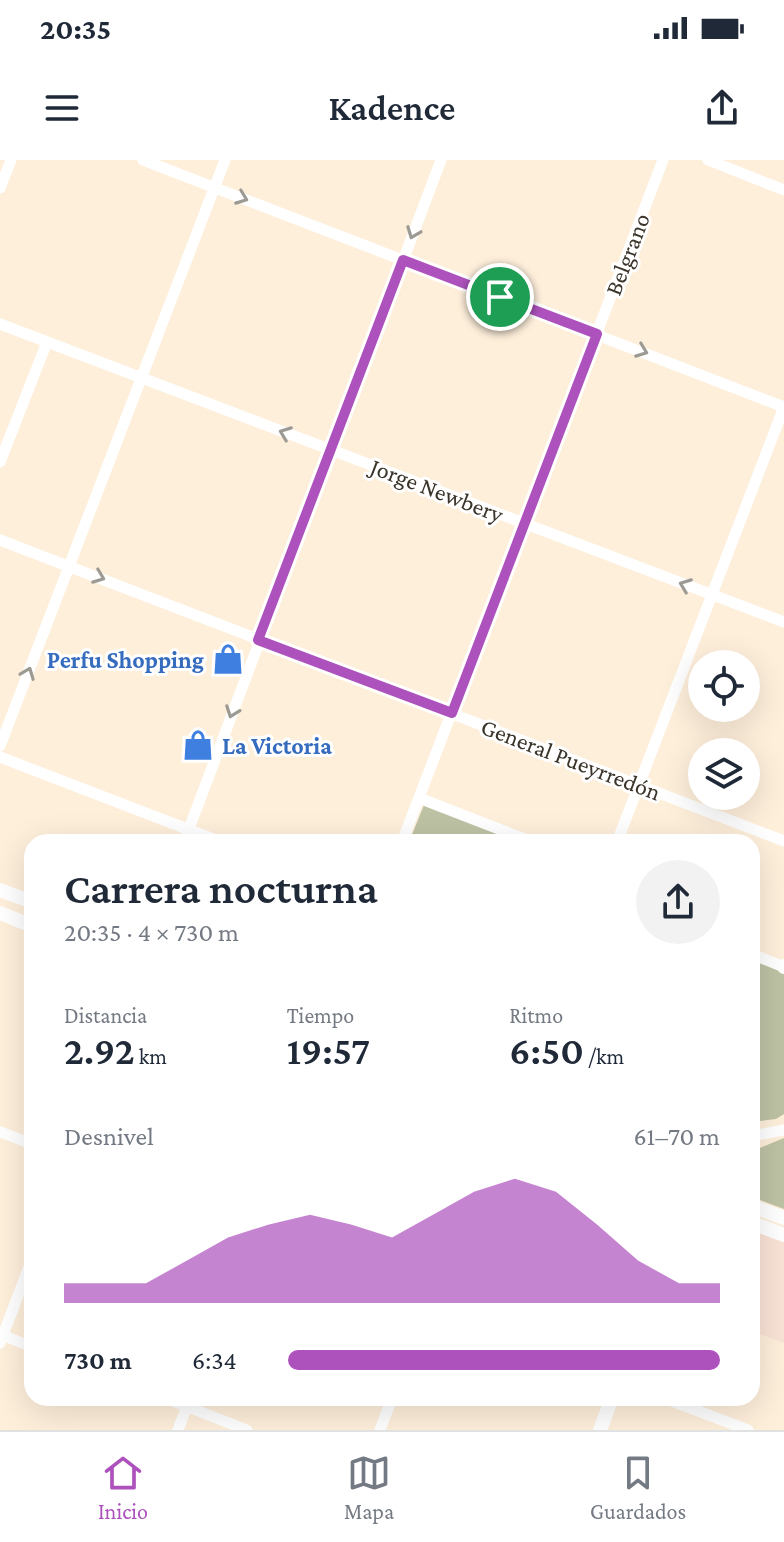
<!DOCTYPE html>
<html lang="es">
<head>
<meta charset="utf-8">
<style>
  :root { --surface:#fff; --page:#f2f2f3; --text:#1f2937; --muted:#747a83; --line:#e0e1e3; --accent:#ad51bc }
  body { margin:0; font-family:"Crimson Pro",serif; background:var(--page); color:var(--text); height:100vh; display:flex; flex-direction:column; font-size:30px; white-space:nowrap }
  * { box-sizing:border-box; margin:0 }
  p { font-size:26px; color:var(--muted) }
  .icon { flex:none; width:44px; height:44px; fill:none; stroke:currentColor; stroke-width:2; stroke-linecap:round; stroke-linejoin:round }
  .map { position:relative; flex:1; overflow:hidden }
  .sheet { position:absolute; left:24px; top:674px; width:736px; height:572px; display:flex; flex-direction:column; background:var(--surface); border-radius:24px; box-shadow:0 8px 32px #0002 }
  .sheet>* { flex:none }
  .tools { position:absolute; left:688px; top:490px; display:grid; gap:16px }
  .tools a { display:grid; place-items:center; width:72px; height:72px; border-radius:50%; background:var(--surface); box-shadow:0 8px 32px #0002; font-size:40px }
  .pin { position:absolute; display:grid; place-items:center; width:68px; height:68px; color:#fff; margin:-34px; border:4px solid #fff; border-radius:50%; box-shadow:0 2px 8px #0007 }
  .round { display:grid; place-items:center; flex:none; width:84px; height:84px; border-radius:42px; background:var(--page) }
  .headline { display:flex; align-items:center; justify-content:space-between; height:136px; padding:0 40px }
  h1 { font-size:44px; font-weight:600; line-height:60px }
  .figures { display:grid; grid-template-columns:repeat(3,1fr); gap:12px; height:136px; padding:8px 40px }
  .figures div { display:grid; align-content:center }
  .figures b { font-size:40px; font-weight:600 }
  .figures small { font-size:22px; font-weight:400 }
  .figures p { font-size:22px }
  .chart { height:224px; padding:16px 40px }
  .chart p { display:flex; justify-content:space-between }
  .chart svg { width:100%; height:144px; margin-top:8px; fill:var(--accent); opacity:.7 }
  ul { padding:0 40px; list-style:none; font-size:26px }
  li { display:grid; grid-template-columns:128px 96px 1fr; align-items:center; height:60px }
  li i { height:20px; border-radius:10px; background:var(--accent) }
  .status { display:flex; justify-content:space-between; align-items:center; height:56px; padding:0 40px; background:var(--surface); direction:ltr }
  .status svg { height:22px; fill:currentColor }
  header { display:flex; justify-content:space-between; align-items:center; height:104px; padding:0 40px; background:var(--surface); font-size:36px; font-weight:600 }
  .menu { display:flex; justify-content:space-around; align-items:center; height:112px; border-top:2px solid var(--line); background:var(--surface); font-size:22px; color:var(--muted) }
  .menu a { display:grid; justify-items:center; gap:4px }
  .menu .on { color:var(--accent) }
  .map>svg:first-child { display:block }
</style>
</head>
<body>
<div class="status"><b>20:35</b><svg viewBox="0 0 49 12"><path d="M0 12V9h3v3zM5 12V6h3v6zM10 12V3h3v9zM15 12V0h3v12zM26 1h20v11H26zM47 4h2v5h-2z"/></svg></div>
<header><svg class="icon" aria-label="menu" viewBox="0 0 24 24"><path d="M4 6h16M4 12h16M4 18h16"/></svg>Kadence<svg class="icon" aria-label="share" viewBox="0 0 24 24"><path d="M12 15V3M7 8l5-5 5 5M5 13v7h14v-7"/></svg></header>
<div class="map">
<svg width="784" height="1270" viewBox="0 0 784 1270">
  <rect width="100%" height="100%" fill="#feefdb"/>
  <path fill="#f9e2d6" d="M754 1069 784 1080V1183L752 1171Z"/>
  <path fill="#bec2a4" d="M424 645 519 682H409Z
    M752 800 784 813V954L776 959 752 962Z
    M784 978V1049L752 1037V991Z"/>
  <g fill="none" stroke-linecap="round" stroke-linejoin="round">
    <path stroke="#fff" stroke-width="11" d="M143 0 784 247
      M708 0 784 30
      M0 28 11 0
      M0 164 784 462
      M0 302 47 182
      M0 380 784 681
      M0 586 225 0
      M0 597 221 682
      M419 638 532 682
      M184 682 441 0
      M402 682 663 0
      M617 682 784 247
      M752 794 784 807
      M0 972 32 984
      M752 976 784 970
      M0 1174 32 1187
      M0 1183 32 1099
      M165 1238 247 1270
      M664 1238 748 1270
      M178 1270 190 1238
      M380 1270 392 1238"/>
    <path stroke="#fff" stroke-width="14" d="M784 807V806
      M600 1270 612 1238"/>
    <path stroke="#fff" stroke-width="14" d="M0 730 32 742
      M0 753 32 766
      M752 1046 784 1058
      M752 1063 784 1075"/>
  </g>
  <defs><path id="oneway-chevron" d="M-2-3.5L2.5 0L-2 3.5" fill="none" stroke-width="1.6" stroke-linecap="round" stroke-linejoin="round" transform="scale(2)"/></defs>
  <g stroke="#9d9a94">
    <use href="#oneway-chevron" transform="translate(242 38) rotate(21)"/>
    <use href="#oneway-chevron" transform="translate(413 73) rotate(111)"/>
    <use href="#oneway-chevron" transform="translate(642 191) rotate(21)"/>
    <use href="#oneway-chevron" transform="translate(285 273) rotate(-159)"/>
    <use href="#oneway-chevron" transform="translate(99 417) rotate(21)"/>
    <use href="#oneway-chevron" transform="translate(685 425) rotate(-159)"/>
    <use href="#oneway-chevron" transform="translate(28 513) rotate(-69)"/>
    <use href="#oneway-chevron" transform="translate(232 552) rotate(110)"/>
  </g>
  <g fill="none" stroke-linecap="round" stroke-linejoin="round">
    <defs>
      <path id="route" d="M403 100 597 174 452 553 258 480Z"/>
    </defs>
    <use href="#route" stroke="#fff" stroke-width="16"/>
    <use href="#route" stroke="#ad51bc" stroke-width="10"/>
  </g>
  <defs>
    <symbol id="shop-bare" viewBox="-9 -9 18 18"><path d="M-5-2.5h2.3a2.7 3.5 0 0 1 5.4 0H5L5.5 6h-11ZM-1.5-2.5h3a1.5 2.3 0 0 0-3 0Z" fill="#3f7fe0" stroke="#fff" stroke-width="2.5" paint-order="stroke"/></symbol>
  </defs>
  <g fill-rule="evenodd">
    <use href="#shop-bare" x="206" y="477" width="44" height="44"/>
    <use href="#shop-bare" x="176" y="563" width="44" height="44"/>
  </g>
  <g text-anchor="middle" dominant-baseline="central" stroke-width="6" stroke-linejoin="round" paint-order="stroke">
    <g font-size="24" fill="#3b342a" stroke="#fff">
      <text transform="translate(627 94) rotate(-69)">Belgrano</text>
      <text transform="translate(437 330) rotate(21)">Jorge Newbery</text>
      <text transform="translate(571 599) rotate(21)">General Pueyrredón</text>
    </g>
    <g font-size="24" font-weight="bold" fill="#366cbe" stroke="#fff" text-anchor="end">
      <text x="204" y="499">Perfu Shopping</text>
      <text x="222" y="585" text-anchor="start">La Victoria</text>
    </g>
  </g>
</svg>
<div class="tools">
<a><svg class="icon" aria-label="locate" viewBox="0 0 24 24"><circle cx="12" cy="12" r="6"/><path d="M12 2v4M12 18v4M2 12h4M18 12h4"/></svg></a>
<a><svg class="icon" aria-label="layers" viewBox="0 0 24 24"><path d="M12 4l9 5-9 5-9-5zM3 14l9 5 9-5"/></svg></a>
</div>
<div class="pin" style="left:500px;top:137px;background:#1e9e55"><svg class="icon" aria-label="arrive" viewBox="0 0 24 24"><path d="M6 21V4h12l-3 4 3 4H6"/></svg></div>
<section class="sheet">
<div class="headline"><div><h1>Carrera nocturna</h1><p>20:35 · 4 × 730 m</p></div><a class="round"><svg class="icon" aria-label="share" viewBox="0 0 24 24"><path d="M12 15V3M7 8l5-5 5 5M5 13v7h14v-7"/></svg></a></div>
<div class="figures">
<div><p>Distancia</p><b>2.92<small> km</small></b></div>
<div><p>Tiempo</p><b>19:57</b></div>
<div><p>Ritmo</p><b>6:50<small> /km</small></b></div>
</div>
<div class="chart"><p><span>Desnivel</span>61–70 m</p>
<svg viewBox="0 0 160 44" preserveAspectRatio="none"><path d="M0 44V38L10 38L20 38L30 31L40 24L50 20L60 17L70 20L80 24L90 17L100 10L110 6L120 10L130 20L140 31L150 38L160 38V44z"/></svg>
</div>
<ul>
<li><b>730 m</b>6:34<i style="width:100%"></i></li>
</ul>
</section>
</div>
<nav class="menu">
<a class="on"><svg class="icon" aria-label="home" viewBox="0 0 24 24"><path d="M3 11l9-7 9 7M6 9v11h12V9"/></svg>Inicio</a>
<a><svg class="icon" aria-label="map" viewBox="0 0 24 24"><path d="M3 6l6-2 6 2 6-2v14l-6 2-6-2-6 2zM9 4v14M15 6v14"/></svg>Mapa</a>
<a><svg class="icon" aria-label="saved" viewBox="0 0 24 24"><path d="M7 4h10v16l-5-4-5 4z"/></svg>Guardados</a>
</nav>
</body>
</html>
